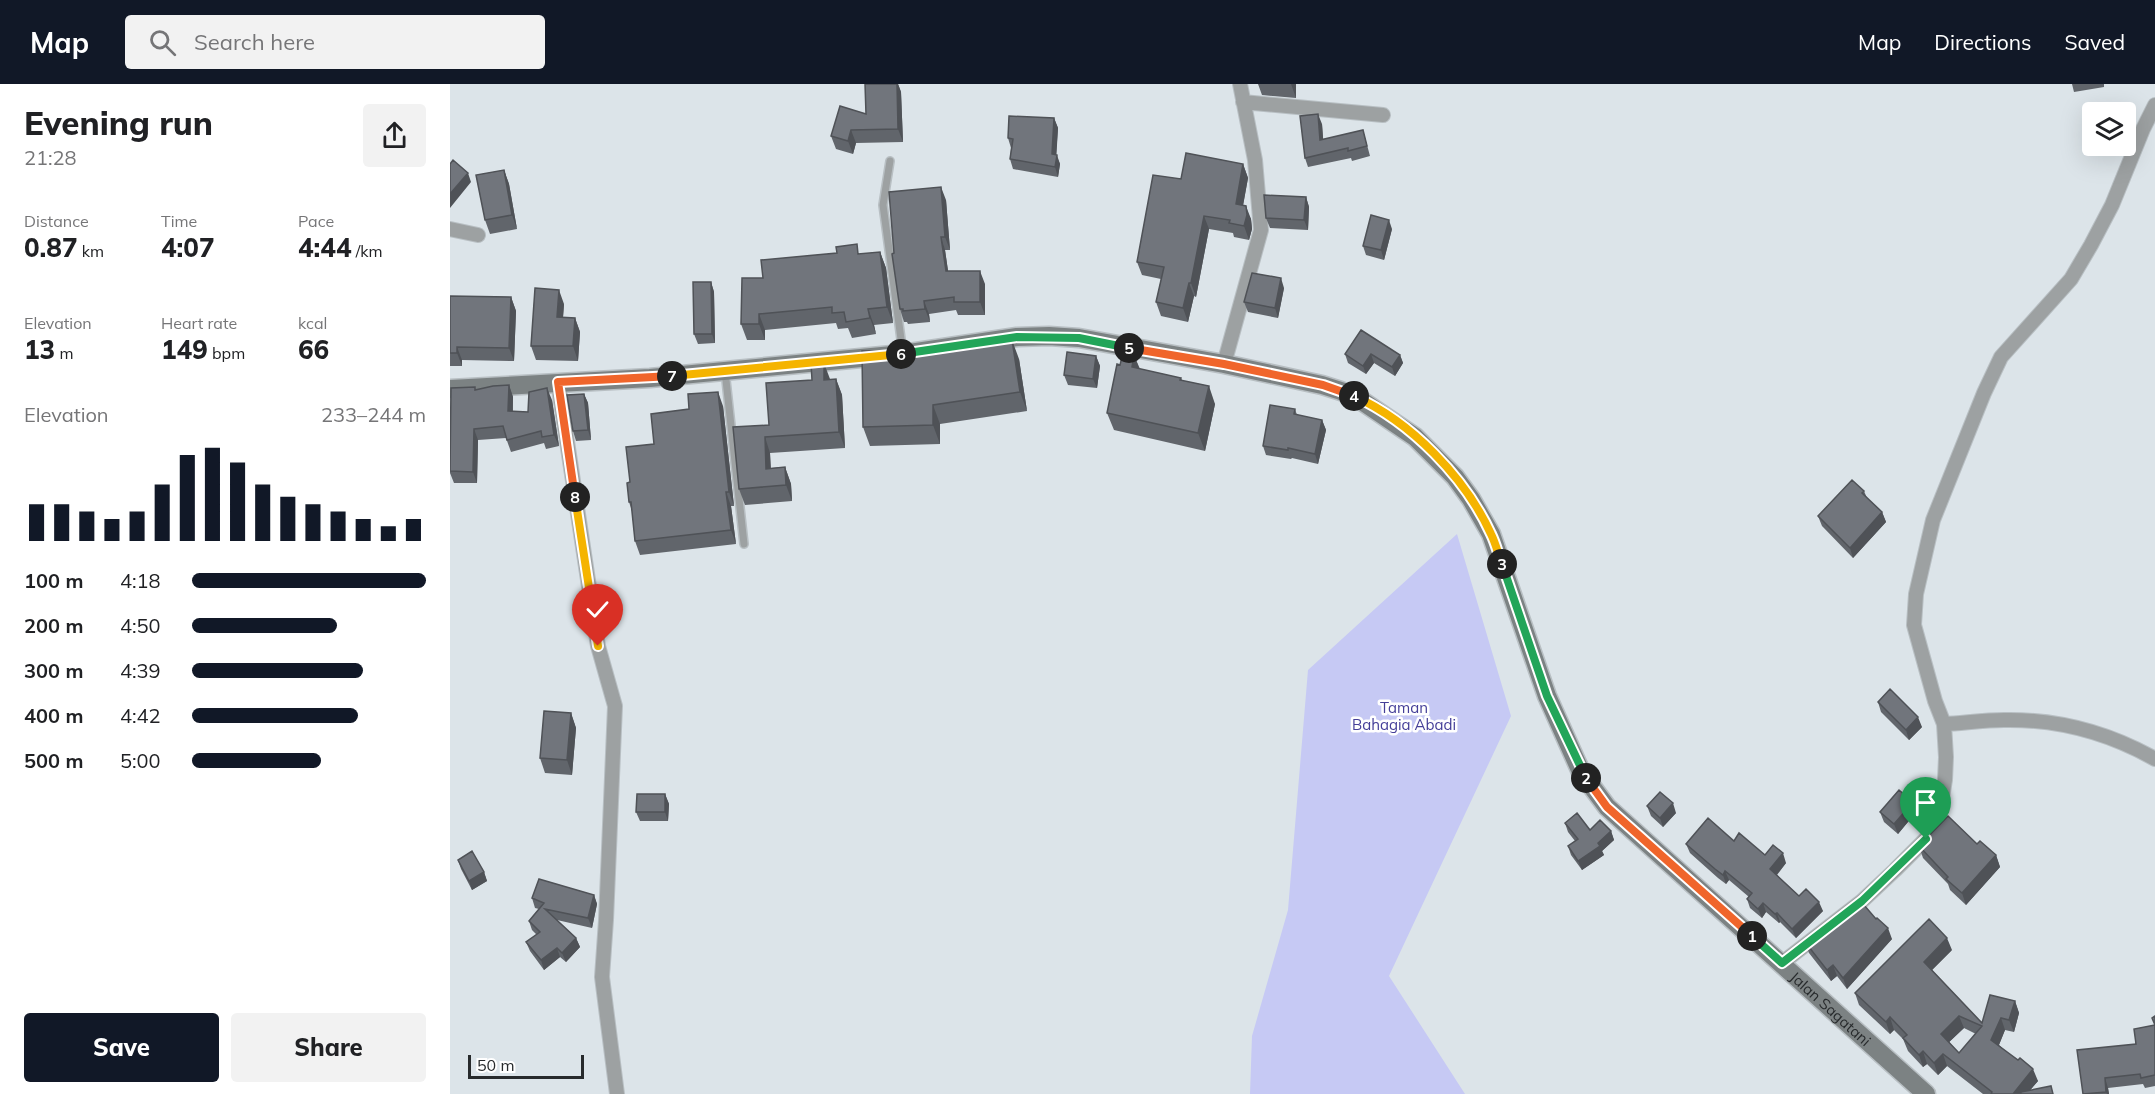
<!DOCTYPE html>
<html lang="en">
<head>
<meta charset="utf-8">
<style>
  :root { --surface:#fff; --page:#f2f2f2; --text:#202124; --muted:#757577; --accent:#111827 }
  body { margin:0; font-family:Mulish,sans-serif; background:var(--page); color:var(--text); height:100vh; display:flex; flex-direction:column; font-size:22px; white-space:nowrap }
  * { box-sizing:border-box; margin:0 }
  p { font-size:20px; color:var(--muted) }
  .icon { flex:none; width:33px; height:33px; fill:none; stroke:currentColor; stroke-width:2; stroke-linecap:round; stroke-linejoin:round }
  .map { position:relative; flex:1; overflow:hidden }
  .drawer { display:flex; flex-direction:column; background:var(--surface); width:450px }
  .drawer>* { flex:none }
  .controls { position:absolute; left:1632px; top:18px; display:grid; gap:12px }
  .controls a { display:grid; place-items:center; width:54px; height:54px; border-radius:6px; background:var(--surface); box-shadow:0 6px 24px #0002; font-size:30px }
  .scale { position:absolute; left:18px; bottom:15px; width:116px; box-sizing:border-box; padding-left:6px; border:3px solid #272a2c; border-top:0; font-size:16px; line-height:21px; white-space:nowrap; color:#272a2c; -webkit-text-stroke:4px #fff; paint-order:stroke }
  .pin { position:absolute; display:grid; place-items:center; width:51px; height:51px; color:#fff; margin:-62px -26px; border-radius:50% 50% 50% 0; rotate:-45deg; box-shadow:0 0 6px #0007 }
  .pin .icon { rotate:45deg }
  .km { position:absolute; width:30px; height:30px; margin:-15px; border-radius:50%; background:#222; color:#fff; font-size:16px; line-height:30px; text-align:center }
  .round { display:grid; place-items:center; flex:none; width:63px; height:63px; border-radius:6px; background:var(--page) }
  .summary { display:flex; align-items:center; justify-content:space-between; height:102px; padding:0 24px }
  h1 { font-size:33px; font-weight:800; line-height:45px }
  .stats { display:grid; grid-template-columns:repeat(3,1fr); gap:9px; height:102px; padding:6px 24px }
  .stats div { display:grid; align-content:center }
  .stats b { font-size:26px; font-weight:800 }
  .stats small { font-size:16px; font-weight:400 }
  .stats p { font-size:16px }
  .chart { height:168px; padding:12px 24px }
  .chart p { display:flex; justify-content:space-between }
  .chart svg { width:100%; height:108px; margin-top:6px; stroke:var(--accent); stroke-width:6 }
  .button { display:flex; gap:12px; margin-top:auto; padding:12px 24px }
  .button a { flex:1; height:69px; border-radius:6px; background:var(--accent); color:#fff; font-size:24px; font-weight:800; line-height:69px; text-align:center }
  .button a+a { background:var(--page); color:var(--text) }
  ul { padding:0 24px; list-style:none; font-size:20px }
  li { display:grid; grid-template-columns:96px 72px 1fr; align-items:center; height:45px }
  li i { height:15px; border-radius:8px; background:var(--accent) }
  header { display:flex; align-items:center; gap:36px; box-sizing:border-box; height:84px; padding:0 30px; background:var(--accent); color:#fff }
  header strong { font-size:28px }
  nav { display:flex; gap:33px; margin-inline-start:auto; font-size:21px }
  .search { width:420px; height:54px; background:var(--page); display:flex; align-items:center; gap:15px; box-sizing:border-box; padding:0 21px; border-radius:6px; color:var(--muted); font-size:22px }
  main { display:flex; flex:1; min-height:0 }
  .map>svg:first-child { display:block }
</style>
</head>
<body>
<header>
<strong>Map</strong>
<div class="search"><svg class="icon" aria-label="search" viewBox="0 0 24 24"><circle cx="10" cy="10" r="6"/><path d="M15 15l6 6"/></svg>Search here</div>
<nav><a>Map</a><a>Directions</a><a>Saved</a></nav>
</header>
<main>
<section class="drawer">
<div class="summary"><div><h1>Evening run</h1><p>21:28</p></div><a class="round"><svg class="icon" aria-label="share" viewBox="0 0 24 24"><path d="M12 15V3M7 8l5-5 5 5M5 13v7h14v-7"/></svg></a></div>
<div class="stats">
<div><p>Distance</p><b>0.87<small> km</small></b></div>
<div><p>Time</p><b>4:07</b></div>
<div><p>Pace</p><b>4:44<small> /km</small></b></div>
</div>
<div class="stats">
<div><p>Elevation</p><b>13<small> m</small></b></div>
<div><p>Heart rate</p><b>149<small> bpm</small></b></div>
<div><p>kcal</p><b>66</b></div>
</div>
<div class="chart"><p><span>Elevation</span>233–244 m</p>
<svg viewBox="0 0 160 44" preserveAspectRatio="none"><path d="M5 44V29M15 44V29M25 44V32M35 44V35M45 44V32M55 44V21M65 44V9M75 44V6M85 44V12M95 44V21M105 44V26M115 44V29M125 44V32M135 44V35M145 44V38M155 44V35"/></svg>
</div>
<ul>
<li><b>100 m</b>4:18<i style="width:100%"></i></li>
<li><b>200 m</b>4:50<i style="width:62%"></i></li>
<li><b>300 m</b>4:39<i style="width:73%"></i></li>
<li><b>400 m</b>4:42<i style="width:71%"></i></li>
<li><b>500 m</b>5:00<i style="width:55%"></i></li>
</ul>
<div class="button"><a>Save</a><a>Share</a></div>
</section>
<div class="map">
<svg width="1705" height="1010" viewBox="0 0 1705 1010">
  <rect width="100%" height="100%" fill="#dce4e9"/>
  <path fill="#c6c9f4" d="M1007 450 1061 632 939 892 1015 1010H800L802 952 838 826 858 586Z"/>
  <g fill="none" stroke-linecap="round" stroke-linejoin="round">
    <defs>
      <path id="lane" d="M440 77 433 121 453 270
        M275 287 294 460"/>
      <path id="street" d="M793 18 933 31
        M0 145 28 151
        M774 280 811 146 805 76 790 0
        M108 298 148 562 165 622 156 836 152 893 167 1010
        M1494 640C1514 639 1534 636 1554 636 1607 635 1659 649 1705 675
        M1332 879 1412 817 1445 786 1476 755 1489 731 1495 696 1496 673 1494 640 1485 617 1464 541 1466 510 1483 436 1534 309 1551 273 1621 195 1641 161 1662 121 1693 45 1705 21"/>
      <g id="secondary">
        <path id="s1" d="M0 305 200 294 453 270 567 253 599 252 629 254 774 280 872 301 891 307 909 315 965 353 1005 393 1021 415 1041 450 1097 612 1131 688 1157 723 1476 1010"/>
      </g>
    </defs>
    <use href="#lane" stroke="#b8bfc3" stroke-width="10"/>
    <use href="#street" stroke="#b8bfc3" stroke-width="16"/>
    <use href="#secondary" stroke="#b8bfc3" stroke-width="21"/>
    <use href="#lane" stroke="#9da1a2" stroke-width="7"/>
    <use href="#street" stroke="#9da1a2" stroke-width="14"/>
    <use href="#secondary" stroke="#7c8283" stroke-width="18"/>
  </g>
  <path fill="#61656b" fill-rule="evenodd" d="M415 0H448L451 8 453 58 406 59 403 70 386 65 381 52 416 30Z
    M808 0H846V14L812 11Z
    M1622 0H1654V3L1624 8Z
    M604 34 608 44 606 71 610 80 608 93 563 85 560 75 561 64 558 54Z
    M872 40 873 56 913 46 920 72 902 77 901 74 858 83 855 74Z
    M793 80 798 94 793 121 801 135 802 145 799 156 784 153 783 149 759 145 746 213 744 212 738 238 711 232 706 218 711 195 692 191 687 178 731 95Z
    M54 86 59 100 67 145 40 150 35 136Z
    M856 113 859 123 858 146 820 144 816 134Z
    M496 116 500 166H495L498 187 535 200V231H508L506 226 479 230 480 238 458 240 457 238H454L450 225 444 169Z
    M942 145 934 176 916 171 913 162Z
    M430 168 436 184 443 239 424 241 426 250 402 254 398 244 388 245 386 239 315 246V256H297L291 240 313 194 410 170Z
    M261 198 264 208 265 259 248 260 244 250Z
    M834 204 828 234 798 228 794 218Z
    M0 212 61 213 66 227 64 277 12 276V282H0Z
    M114 220 113 233 125 234 130 248 128 277 86 276 81 262Z
    M480 269 569 275 577 327 490 340V360L420 362 413 343Z
    M895 270 950 271 953 279 945 292 924 279 916 290 898 279Z
    M684 271 690 285 731 294 732 296 765 320 755 367 664 346 657 329 670 281Z
    M646 272 650 282 647 304 618 301 614 291Z
    M386 295 392 311 395 364 320 369 321 384 335 383 341 400 342 417 295 421 289 405 319 341 362 296Z
    M59 301 63 313V327L78 328 102 316 109 362 96 365 94 359 61 368 56 354 28 356 27 399H4L0 389V352L26 306Z
    M134 310 138 319 141 356 126 357 123 347Z
    M273 322 284 422H281L286 460 190 471 185 457 182 427 179 418 180 398 204 360Z
    M845 325 847 331 872 336 876 346 868 380 842 374 841 375 816 371 813 362Z
    M1414 407 1417 414 1432 428 1436 438 1403 474 1372 442 1368 432Z
    M1428 618 1472 643 1459 656 1431 628Z
    M121 629 126 644 122 691 95 689 90 674Z
    M215 710 219 720 218 737H190L186 728Z
    M1197 722 1226 729 1213 743 1201 732Z
    M1467 727 1448 750 1434 738 1430 728Z
    M1115 739 1140 746 1161 747 1164 756 1152 767 1154 771 1132 786 1121 771 1118 762 1125 757 1118 748Z
    M1284 757 1315 771 1336 779 1327 791 1349 812 1373 827 1346 854 1330 838 1329 839 1316 828 1312 834 1300 824 1297 815 1299 813 1279 796 1276 800 1268 794 1240 769 1236 760Z
    M1469 762 1546 771 1550 783 1516 821 1500 806 1498 800 1473 774Z
    M8 776 34 788 37 797 22 806 11 785Z
    M144 811 147 820 142 844 107 836 126 854 130 863 116 878 110 873 94 886 80 867 76 858 87 851 82 846 79 837 89 825 85 824 82 814Z
    M1397 835 1442 855 1397 905 1387 892 1381 897 1359 869 1355 858Z
    M1502 866 1482 886 1532 939 1565 917 1569 929 1564 948 1555 946 1549 961 1588 997 1580 1006 1604 1010H1533L1497 982 1488 991 1477 980 1473 983 1458 967 1453 955 1444 946 1440 950 1409 921 1405 909ZM1514 944 1526 950 1509 969 1499 958Z
    M1705 932V1002L1695 1004 1693 1000 1658 1004 1659 1010H1633L1704 941Z"/>
  <path fill="#4f5257" d="M447 0H448L451 8 453 58 448 45Z
    M841 0H846V14Z
    M868 30 872 40 874 66 870 56Z
    M604 34 608 44 606 78 607 71 610 80 608 93 605 83 602 70Z
    M401 46 406 59 403 70 398 57Z
    M793 80 798 94 791 133 786 120Z
    M54 86 59 100 67 145 62 131Z
    M18 89 21 98 0 124V110Z
    M491 103 496 116 500 166 495 153Z
    M856 113 859 123 858 146 854 136Z
    M796 122 801 135 802 145 799 156 794 142Z
    M754 132 759 145 746 213 741 199Z
    M939 136 942 145 934 176 931 166Z
    M491 153 495 166 500 200 496 187Z
    M430 168 436 184 443 239 437 223Z
    M530 187 535 200V231L530 218Z
    M831 194 834 204 828 234 825 224Z
    M261 198 264 208 265 259 262 250Z
    M739 199 744 212 738 238 733 224Z
    M109 206 114 220 112 247 107 233Z
    M61 213 66 227 64 277 59 264Z
    M474 217 479 230 480 238 475 225Z
    M418 225 424 241 426 250 420 234Z
    M309 230 315 246V256L309 240Z
    M125 234 130 248 128 277 123 262Z
    M562 256 569 275 577 327 570 308Z
    M7 263 12 276V282L7 269Z
    M921 270 924 279 916 290 913 282Z
    M684 271 691 289 682 283Z
    M950 271 953 279 945 292 942 283Z
    M646 272 650 282 647 304 643 295Z
    M374 279 380 295 374 296Z
    M386 295 392 311 395 364 389 348Z
    M59 301 63 313 62 339 58 327Z
    M759 302 765 320 755 367 748 349Z
    M97 304 102 316 109 362 104 351Z
    M268 308 273 322 284 422 279 408Z
    M134 310 138 319 141 356 138 346Z
    M483 321 490 340V360L483 341Z
    M872 336 876 346 868 380 865 370Z
    M24 345 28 356 27 399 23 388Z
    M315 353 320 369 321 401 316 385Z
    M335 383 341 400 342 417 336 401Z
    M276 408 281 422 286 460 281 446Z
    M1432 428 1436 438 1403 474 1400 464Z
    M121 629 126 644 122 691 117 676Z
    M1468 633 1472 643 1459 656 1456 646Z
    M215 710 219 720 218 737 215 728Z
    M1463 718 1467 727 1448 750 1444 740Z
    M1223 719 1226 729 1213 743 1210 734Z
    M1161 747 1164 756 1152 767 1154 771 1132 786 1128 777Z
    M1333 769 1336 779 1324 794 1320 785Z
    M1546 771 1550 783 1516 821 1512 809Z
    M1275 787 1279 796 1276 800 1273 791Z
    M34 788 37 797 22 806 19 797Z
    M144 811 147 820 142 844 138 834Z
    M1369 818 1373 827 1346 854 1342 845Z
    M1313 819 1316 828 1312 834 1308 825Z
    M1327 829 1330 838 1329 839 1325 830Z
    M1438 844 1442 855 1397 905 1393 894Z
    M126 854 130 863 116 878 112 869Z
    M1497 854 1502 866 1478 890 1474 878Z
    M107 864 110 873 94 886 91 876Z
    M1383 881 1387 892 1381 897 1377 886Z
    M1565 917 1569 929 1564 948 1559 936Z
    M1509 932 1514 944 1495 962 1491 950Z
    M1440 933 1444 946 1440 950 1436 938Z
    M1551 934 1555 946 1546 968 1541 956Z
    M1473 967 1477 980 1473 983 1469 971Z
    M1493 970 1497 982 1488 991 1484 979Z
    M1583 985 1588 997 1577 1010H1563Z
    M1655 994 1658 1004 1659 1010H1657L1656 1008Z"/>
  <path fill="#71757c" stroke="#4f5257" stroke-width="1.5" fill-rule="evenodd" d="M415 0H447L448 45 401 46 398 57 381 52 390 22 416 30Z
    M868 30 870 56 913 46 917 62 898 67V64L855 74 850 32Z
    M559 32 604 34 602 70 607 71 605 83 560 75 563 55 558 54Z
    M736 69 793 80 786 120 796 122 797 131 794 142 779 139 780 136 754 132 741 199H739L733 224 706 218 714 183 687 178 703 91 731 95Z
    M3 76 18 89 0 110V80Z
    M54 86 62 131 35 136 26 91Z
    M491 103 495 153H491L496 187H530V218H504V213L474 217 475 225 453 227V225H450L442 170 444 169 439 108Z
    M814 111 856 113 854 136 816 134Z
    M921 131 939 136 931 166 913 162Z
    M407 160 408 170 430 168 437 223 418 225 420 234 396 238 394 228 382 229V223L309 230V240H291L292 194H313L311 176 387 169 386 163Z
    M802 189 831 194 825 224 794 218Z
    M243 198H261L262 250H244Z
    M85 204 109 206 107 233 125 234 123 262H81Z
    M0 212 61 213 59 264 7 263V269H0Z
    M911 246 950 271 942 283 921 270 913 282 895 270Z
    M562 256 570 308 483 321V341L413 343 412 267H479V269Z
    M617 268 646 272 643 295 614 291Z
    M673 269 684 271 682 283 731 294 730 296 759 302 748 349 657 329 667 280 670 281Z
    M361 279H374V296L386 295 389 348 315 353 316 385 335 383 336 401 289 405 283 343 319 341 316 299 362 296Z
    M59 301 58 327 78 328 79 308 97 304 104 351 92 353 91 347 57 356 53 342 24 345 23 388 0 387 1 304 25 303V306L43 302Z
    M268 308 279 408H276L281 446 185 457 181 418H179L177 399 180 398 176 363 204 360 201 330 239 325 238 310Z
    M134 310 138 346 123 347 117 311Z
    M820 321 845 325 844 330 872 336 865 370 838 364V366L813 362Z
    M1402 396 1414 407 1412 409 1432 428 1400 464 1368 432Z
    M1440 605 1468 633 1456 646 1428 618Z
    M94 627 121 629 117 676 90 674Z
    M1449 706 1463 718 1444 740 1430 728Z
    M1210 708 1223 719 1210 734 1197 722Z
    M187 710H215V728H186Z
    M1127 729 1140 746 1150 736 1161 747 1148 759 1150 762 1128 777 1118 762 1128 755 1115 739Z
    M1498 732 1527 760 1530 757 1546 771 1512 809 1496 795 1498 793 1469 762Z
    M1258 734 1284 757 1289 749 1315 771 1323 761 1333 769 1320 785 1349 812 1356 805 1369 818 1342 845 1327 829 1325 830 1313 819 1308 825 1297 815 1302 809 1275 787 1273 791 1265 785 1236 760Z
    M22 767 34 788 19 797 8 776Z
    M89 795 144 811 138 834 95 825 126 854 112 869 107 864 91 876 76 858 90 848 79 837 94 819 82 814Z
    M1414 821 1426 835 1427 834 1438 844 1393 894 1383 881 1377 886 1355 858 1393 829 1397 835Z
    M1479 835 1497 854 1474 878 1532 939 1540 911 1565 917 1559 936 1551 934 1541 956 1568 976 1570 974 1583 985 1563 1010H1541L1542 1008 1493 970 1484 979 1473 967 1469 971 1453 954 1457 951 1440 933 1436 938 1405 909ZM1509 932 1532 942 1509 969 1491 950Z
    M1705 932V991L1691 994 1690 990 1655 994 1656 1008 1633 1010 1627 966 1686 960 1684 945 1705 941 1702 934Z
    M1601 1002 1603 1010H1571V1008Z"/>
  <g fill="none" stroke-linecap="round" stroke-linejoin="round">
    <defs>
      <path id="split-1" d="M1302 852 1332 879 1412 817 1476 755"/>
      <path id="split-2" d="M1136 694 1157 723 1302 852"/>
      <path id="split-3" d="M1052 480 1097 612 1136 694"/>
      <path id="split-4" d="M904 312C961 338 1015 393 1041 450 1046 460 1048 470 1052 480"/>
      <path id="split-5" d="M679 264 774 280 873 301 904 312"/>
      <path id="split-6" d="M451 270 567 253 629 254 679 264"/>
      <path id="split-7" d="M222 292 451 270"/>
      <path id="split-8" d="M125 413 108 298 222 292"/>
      <path id="split-9" d="M125 413 148 562"/>
    </defs>
    <use href="#split-1" stroke="#fff" stroke-width="12"/>
    <use href="#split-2" stroke="#fff" stroke-width="12"/>
    <use href="#split-3" stroke="#fff" stroke-width="12"/>
    <use href="#split-4" stroke="#fff" stroke-width="12"/>
    <use href="#split-5" stroke="#fff" stroke-width="12"/>
    <use href="#split-6" stroke="#fff" stroke-width="12"/>
    <use href="#split-7" stroke="#fff" stroke-width="12"/>
    <use href="#split-8" stroke="#fff" stroke-width="12"/>
    <use href="#split-9" stroke="#fff" stroke-width="12"/>
    <use href="#split-1" stroke="#22a559" stroke-width="8"/>
    <use href="#split-2" stroke="#f0652b" stroke-width="8"/>
    <use href="#split-3" stroke="#22a559" stroke-width="8"/>
    <use href="#split-4" stroke="#f5b400" stroke-width="8"/>
    <use href="#split-5" stroke="#f0652b" stroke-width="8"/>
    <use href="#split-6" stroke="#22a559" stroke-width="8"/>
    <use href="#split-7" stroke="#f5b400" stroke-width="8"/>
    <use href="#split-8" stroke="#f0652b" stroke-width="8"/>
    <use href="#split-9" stroke="#f5b400" stroke-width="8"/>
  </g>
  <g text-anchor="middle" dominant-baseline="central" stroke-width="5" stroke-linejoin="round" paint-order="stroke">
    <g font-size="15" fill="#443e98" stroke="#fff">
      <text x="954" y="623">Taman<tspan x="954" dy="17">Bahagia Abadi</tspan></text>
    </g>
    <g font-size="15" fill="#272a2c" stroke="#fff">
      <text stroke="none"><textPath href="#s1" startOffset="1710">Jalan Sagatani</textPath></text>
    </g>
  </g>
</svg>
<div class="controls">
<a><svg class="icon" aria-label="layers" viewBox="0 0 24 24"><path d="M12 4l9 5-9 5-9-5zM3 14l9 5 9-5"/></svg></a>
</div>
<div class="scale">50 m</div>
<div class="pin" style="left:1476px;top:755px;background:#1e9e55"><svg class="icon" aria-label="arrive" viewBox="0 0 24 24"><path d="M6 21V4h12l-3 4 3 4H6"/></svg></div>
<div class="pin" style="left:148px;top:562px;background:#d93025"><svg class="icon" aria-label="check" viewBox="0 0 24 24"><path d="M5 12l5 5 9-10"/></svg></div>
<b class="km" style="left:1302px;top:852px">1</b>
<b class="km" style="left:1136px;top:694px">2</b>
<b class="km" style="left:1052px;top:480px">3</b>
<b class="km" style="left:904px;top:312px">4</b>
<b class="km" style="left:679px;top:264px">5</b>
<b class="km" style="left:451px;top:270px">6</b>
<b class="km" style="left:222px;top:292px">7</b>
<b class="km" style="left:125px;top:413px">8</b>
</div>
</main>
</body>
</html>
